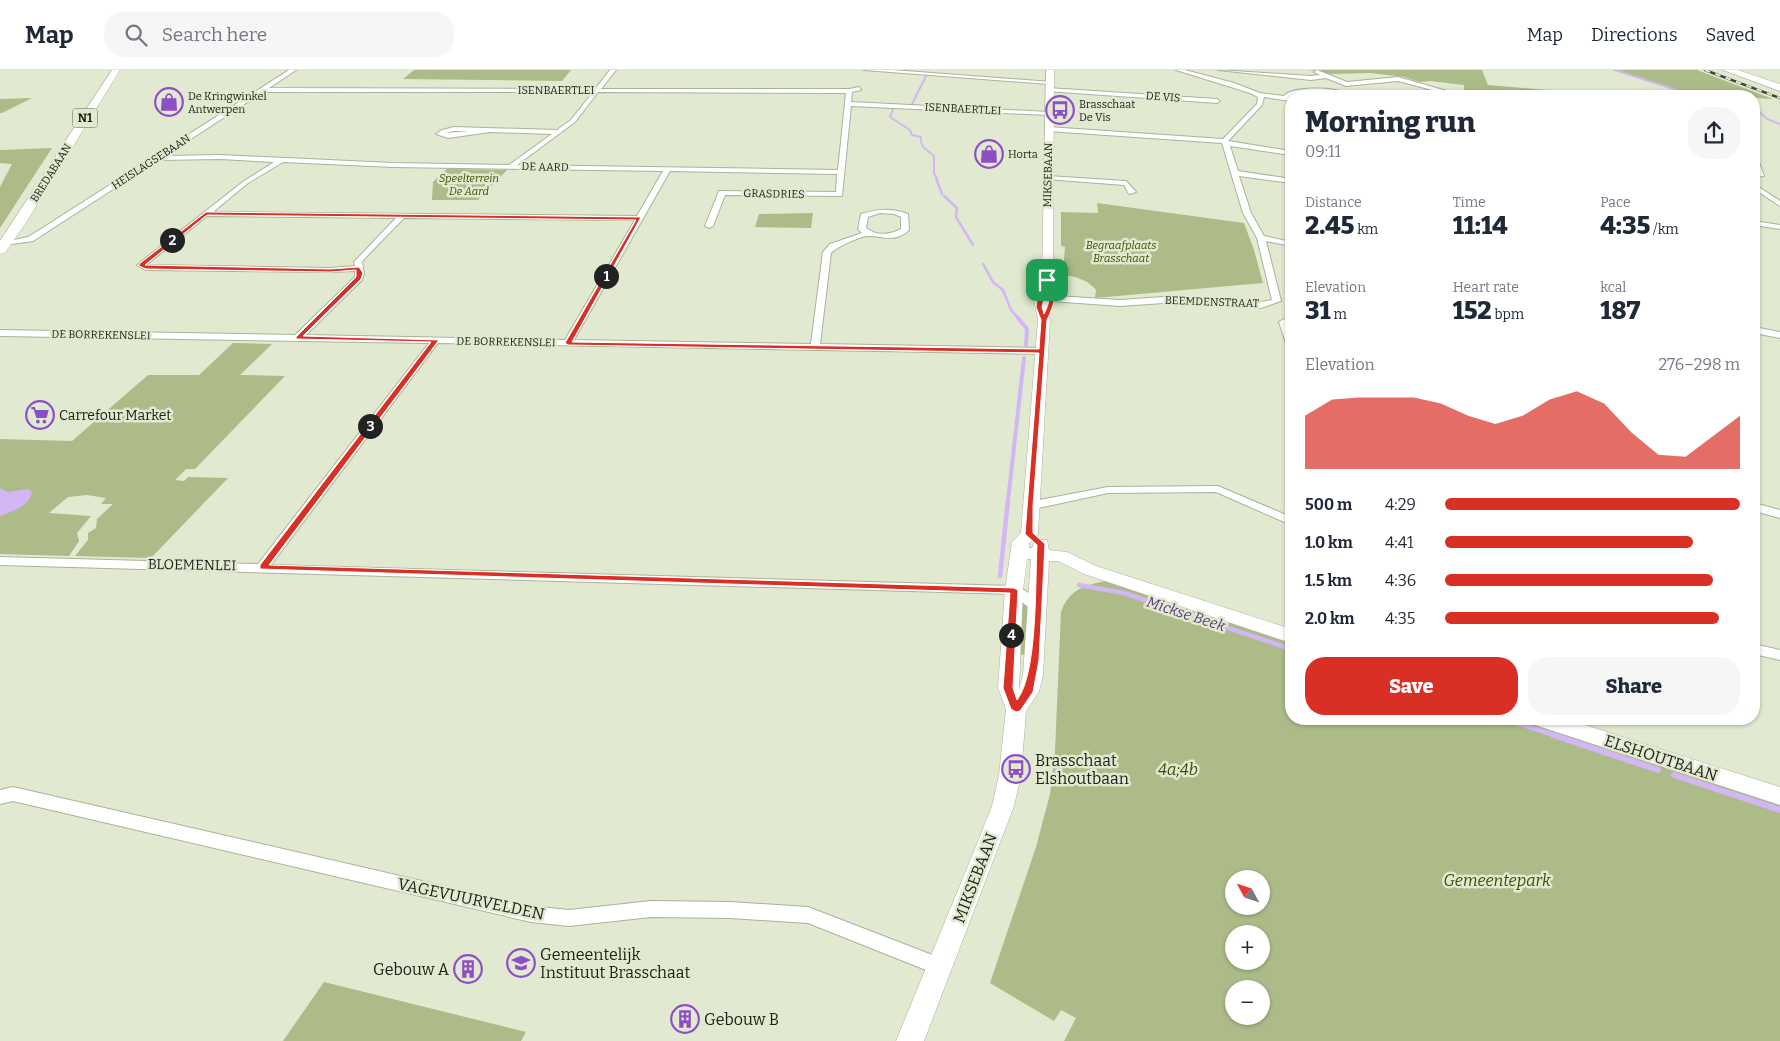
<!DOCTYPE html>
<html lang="en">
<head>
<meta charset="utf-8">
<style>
  :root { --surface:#fff; --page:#f6f6f7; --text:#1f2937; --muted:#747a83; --line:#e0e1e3; --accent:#d93025 }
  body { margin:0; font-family:Bitter,serif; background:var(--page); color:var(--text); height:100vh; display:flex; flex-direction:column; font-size:19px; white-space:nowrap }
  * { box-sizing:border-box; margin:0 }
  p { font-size:16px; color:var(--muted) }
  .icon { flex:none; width:28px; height:28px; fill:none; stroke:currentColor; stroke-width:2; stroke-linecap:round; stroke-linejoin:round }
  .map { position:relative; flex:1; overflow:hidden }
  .sheet { position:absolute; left:1285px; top:20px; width:475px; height:635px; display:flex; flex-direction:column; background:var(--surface); border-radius:20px; box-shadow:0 1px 4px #0004 }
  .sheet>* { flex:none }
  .needle { width:32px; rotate:310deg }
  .controls { position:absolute; left:1225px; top:800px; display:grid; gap:10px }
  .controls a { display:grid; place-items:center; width:45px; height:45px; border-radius:50%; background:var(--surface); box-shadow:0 1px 4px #0004; font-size:25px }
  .pin { position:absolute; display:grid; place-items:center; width:42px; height:42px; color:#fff; margin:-21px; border-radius:10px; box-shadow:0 2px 8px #0006 }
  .km { position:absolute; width:25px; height:25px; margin:-12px; border-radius:50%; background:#222; color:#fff; font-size:14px; line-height:25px; text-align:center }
  .round { display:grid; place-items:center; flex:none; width:52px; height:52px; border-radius:20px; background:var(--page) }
  .headline { display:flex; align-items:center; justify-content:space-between; height:85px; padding:0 20px }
  h1 { font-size:28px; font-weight:800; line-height:38px }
  .metrics { display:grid; grid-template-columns:repeat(3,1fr); gap:8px; height:85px; padding:5px 20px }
  .metrics div { display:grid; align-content:center }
  .metrics b { font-size:25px; font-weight:800 }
  .metrics small { font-size:14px; font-weight:400 }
  .metrics p { font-size:14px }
  .chart { height:140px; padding:10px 20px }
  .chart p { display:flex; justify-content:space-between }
  .chart svg { width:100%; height:90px; margin-top:5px; fill:var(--accent); opacity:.7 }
  .action { display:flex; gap:10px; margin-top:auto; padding:10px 20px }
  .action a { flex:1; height:58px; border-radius:20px; background:var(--accent); color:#fff; font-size:20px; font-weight:800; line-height:58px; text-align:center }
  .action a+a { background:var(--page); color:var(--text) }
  ul { padding:0 20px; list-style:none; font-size:16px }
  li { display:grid; grid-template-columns:80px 60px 1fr; align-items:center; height:38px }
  li i { height:12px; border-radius:6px; background:var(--accent) }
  header { display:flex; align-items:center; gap:30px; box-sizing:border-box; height:70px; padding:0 25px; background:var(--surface); border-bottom:1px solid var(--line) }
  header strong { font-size:24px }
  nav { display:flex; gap:28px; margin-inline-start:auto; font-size:18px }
  .search { width:350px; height:45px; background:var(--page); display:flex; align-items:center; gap:12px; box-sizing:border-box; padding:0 18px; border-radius:20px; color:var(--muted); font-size:19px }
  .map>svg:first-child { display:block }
</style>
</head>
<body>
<header>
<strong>Map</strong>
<div class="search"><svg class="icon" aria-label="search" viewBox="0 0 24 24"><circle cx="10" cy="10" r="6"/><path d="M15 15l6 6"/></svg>Search here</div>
<nav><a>Map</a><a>Directions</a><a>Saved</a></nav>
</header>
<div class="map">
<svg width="1780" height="971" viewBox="0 0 1780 971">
  <rect width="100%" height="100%" fill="#e1ead0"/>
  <path fill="#acbb88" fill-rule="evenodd" d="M414 0H571L562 11 403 9Z
    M1309 0H1482L1488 15 1572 22 1573 26H1464V15L1431 11 1419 12 1405 7 1370 3 1331 4Z
    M1612 0H1697L1773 29 1684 23Z
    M32 28 2 43H0V29Z
    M52 78 0 158V117L12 94 0 93V80Z
    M447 99 507 100 478 130H432L433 112Z
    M1097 133 1244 153 1254 180 1263 213 1095 228 1096 220C1088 210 1075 206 1063 205L1065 177 1061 176V142L1098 143Z
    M813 143 811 158 755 157 759 144Z
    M233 273 272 274 240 305 285 306 195 399H186L175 410 184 411 188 407 228 408 151 488 75 486 88 470V463L96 458 97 449 113 434H101L106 428 87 425 68 427 49 443 91 446 77 463 79 471 69 486 0 484V369L72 371 148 305H199Z
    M1106 511 1291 572V649H1523L1780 733V971H1064L1076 948 1061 940 1054 951 990 913 1036 777 1050 724 1055 681 1061 542C1069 520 1084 515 1106 511ZM1234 809H1261V836H1234ZM1234 864H1261V891H1234ZM1234 919H1261V946H1234Z
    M1019 527 1029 535 1026 585 1014 584Z
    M324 912 526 962 521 971H283Z"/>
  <path fill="#d3b6f5" d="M0 418 8 422 28 419 32 422C30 436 11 442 0 446Z"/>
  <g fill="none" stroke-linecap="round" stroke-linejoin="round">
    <path stroke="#d3b6f5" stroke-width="2" d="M1616 0 1685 23 1730 26
      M912 34 926 6
      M1754 37 1767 49 1780 54
      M893 39 890 47 910 60 912 65 921 67V70
      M921 72 923 77 934 86V103L937 109"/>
    <path stroke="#d3b6f5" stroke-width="2.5" d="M936 108 942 124
      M944 126 957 138 956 147 973 175
      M983 194 993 212 1003 220 1011 240 1019 249"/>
    <path stroke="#d3b6f5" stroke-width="4" d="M1018 248 1027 259 1026 275
      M1008 431 1024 288"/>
    <path stroke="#d3b6f5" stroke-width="4.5" d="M1000 506 1008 430
      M1079 515 1124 523 1291 579
      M1504 649 1557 666"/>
    <path stroke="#d3b6f5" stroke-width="6" d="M1553 665 1658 700
      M1674 705 1780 740"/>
    <defs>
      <path id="street" d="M289 0H296L269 18 595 19 610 0H616L601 19H849L859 17 861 20 852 22 851 32 1050 42 1048 45 851 36 842 126 725 125 713 156 709 158 705 156 719 121 836 122 837 104 670 101 574 270 811 274 823 182 830 174 862 163 858 159 861 144C879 139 891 138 908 144L909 160C894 174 882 165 867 166 858 167 837 177 831 183L820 274 1042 278 1047 281 1042 284 438 273 271 495 1014 516C1025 519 1037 528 1044 537L1042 540H1032L1012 524 0 495V487L258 494 429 273 0 266V260L295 265 355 207V201L330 202 146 200 137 195 244 111 274 92 220 89 158 90 33 171 4 175 0 173 28 167 41 159ZM263 22H593L571 50 557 60 454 57 442 60 436 64 448 68 490 62 552 64 509 95 393 93 220 85 165 86ZM598 22 846 23 838 100 517 95 575 52ZM454 61H470L445 63ZM283 92 393 97 663 101 637 146 213 142 248 113ZM880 143 894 144 901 147V159C890 165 876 166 866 158L868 147ZM207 146 396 148 354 192 355 196 330 198 146 195ZM404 148 635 150 565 270 306 265 362 210 364 203 362 192 365 188Z
        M864 0H892L1052 12 1049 14Z
        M1176 0H1185L1234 13 1260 23 1284 26C1292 16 1334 17 1345 23L1342 25 1328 22 1292 25 1290 27 1291 31 1264 27 1262 35 1228 71 1291 81V85L1230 76 1238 101 1291 109V113L1239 106 1251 143 1264 166 1291 172V176L1266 171 1281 231 1261 238 1178 232 1120 236 1037 230V226L1040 225 1120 230 1178 226 1261 232 1272 230 1257 168 1243 143 1222 73 1048 61 1045 59 1048 57 1223 69 1257 34 1258 27 1250 23Z
        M1218 0 1311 6 1320 5 1314 2 1317 0 1347 12 1398 7 1464 26H1455L1398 11 1346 16 1326 8 1311 10Z
        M1048 18 1217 29 1220 31 1217 33 1046 21Z
        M1754 85 1757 87 1764 106 1754 107V103H1758L1754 94Z
        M1048 106 1126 111 1136 122 1129 124 1124 115 1046 109 1045 108Z
        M1754 114 1780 131V136L1754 119Z
        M1754 151 1780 155V159L1754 155Z
        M1284 249 1289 252 1291 260V276L1286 273 1279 252Z
        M1754 257 1780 262V268L1754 263Z
        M1218 416 1291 447V455L1216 422 1108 423 1029 440 1023 436 1029 432 1108 417Z
        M1754 433 1780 440V448L1754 441Z
        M1754 574 1780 580V590L1754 584Z
        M13 717 531 836 569 840 651 831 730 832 808 837 948 891 950 897 948 903 941 906 808 853 730 848 651 847 569 856 531 852 13 731 0 734V720Z"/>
      <path id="secondary" d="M1046 0H1054L1053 205 1058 221 1056 224 1047 223V225L1050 250 1038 464 1029 473V478H1032L1035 470H1047L1049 480 1067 482 1096 496 1291 559V573L1084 504 1058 491H1049L1043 605 1039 622 1026 641 1021 705 1014 736 924 971H896L979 769 992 736 999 705 1006 639 998 618 1005 520 1012 472 1021 463 1038 250 1034 230 1042 208ZM1027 489H1031L1023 605 1019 620 1023 520Z
        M1532 649H1566L1780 717V735L1535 655Z"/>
      <path id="primary" d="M112 0H120L27 151 5 183 0 184V171Z"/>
      <path id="highway" d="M1723 0H1738L1780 14V21Z"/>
    </defs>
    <use href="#street" stroke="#aab299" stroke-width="2"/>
    <use href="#secondary" stroke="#aab299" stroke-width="1"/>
    <use href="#primary" stroke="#aab299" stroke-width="1"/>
    <use href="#highway" stroke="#aab299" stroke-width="1"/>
    <use href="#street" fill="#fff" fill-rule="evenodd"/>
    <use href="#secondary" fill="#fff" fill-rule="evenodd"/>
    <use href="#primary" fill="#fff" fill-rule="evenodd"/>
    <use href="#highway" fill="#fff" fill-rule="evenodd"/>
    <defs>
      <path id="rail" d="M1705 0 1780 28"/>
    </defs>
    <use href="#rail" stroke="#414539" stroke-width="2.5"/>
    <use href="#rail" stroke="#e1ead0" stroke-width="2" stroke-dasharray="5.5" stroke-linecap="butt"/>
  </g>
  <path fill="#d93025" stroke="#fff" fill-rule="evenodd" d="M206 142 641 147 572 272 1039 279 1041 250 1036 237 1039 219 1045 209H1049C1058 225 1054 235 1047 250L1033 436V463L1045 474 1039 590 1033 622 1020 641 1016 642 1011 639 1003 618 1010 523 260 499V495L431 272 296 269V267L356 207V200L330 202 146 199 139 196V194ZM207 145 636 150 565 273 568 275 1039 283 1025 464 1037 475C1035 512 1038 603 1017 630L1013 618 1018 520 1014 518 269 495 439 270 303 266 361 209 363 203 359 197 330 199 145 195ZM1047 215C1052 225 1049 234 1044 244L1042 237Z"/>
  <defs>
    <symbol id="shop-ring" viewBox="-11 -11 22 22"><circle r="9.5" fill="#e1ead0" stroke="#8d4fc5" stroke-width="1.5"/><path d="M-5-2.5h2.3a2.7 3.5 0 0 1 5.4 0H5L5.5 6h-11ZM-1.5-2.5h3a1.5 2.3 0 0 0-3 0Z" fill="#8d4fc5"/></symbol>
    <symbol id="bus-ring" viewBox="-11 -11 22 22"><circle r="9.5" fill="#e1ead0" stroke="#8d4fc5" stroke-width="1.5"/><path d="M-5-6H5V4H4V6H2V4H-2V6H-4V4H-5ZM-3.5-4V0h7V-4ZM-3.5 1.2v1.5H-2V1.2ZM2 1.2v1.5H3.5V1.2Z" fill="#8d4fc5"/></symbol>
    <symbol id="supermarket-ring" viewBox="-11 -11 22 22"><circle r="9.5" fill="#e1ead0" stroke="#8d4fc5" stroke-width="1.5"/><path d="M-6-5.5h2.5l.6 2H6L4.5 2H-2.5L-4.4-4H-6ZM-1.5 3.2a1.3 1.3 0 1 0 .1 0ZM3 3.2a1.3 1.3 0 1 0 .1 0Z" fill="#8d4fc5"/></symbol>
    <symbol id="school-ring" viewBox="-11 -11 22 22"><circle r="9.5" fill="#e1ead0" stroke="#8d4fc5" stroke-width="1.5"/><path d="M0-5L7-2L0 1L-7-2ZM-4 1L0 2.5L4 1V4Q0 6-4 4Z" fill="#8d4fc5"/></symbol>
    <symbol id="building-ring" viewBox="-11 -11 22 22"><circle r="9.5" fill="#e1ead0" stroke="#8d4fc5" stroke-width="1.5"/><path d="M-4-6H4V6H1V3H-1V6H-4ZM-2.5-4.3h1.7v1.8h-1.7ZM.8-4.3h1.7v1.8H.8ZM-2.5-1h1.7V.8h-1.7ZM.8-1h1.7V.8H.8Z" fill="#8d4fc5"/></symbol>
  </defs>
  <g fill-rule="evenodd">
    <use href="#shop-ring" x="153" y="16" width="32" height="32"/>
    <use href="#bus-ring" x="1044" y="24" width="32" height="32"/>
    <use href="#shop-ring" x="973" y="68" width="32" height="32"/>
    <use href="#supermarket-ring" x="24" y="329" width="32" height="32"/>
    <use href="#bus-ring" x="1000" y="683" width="32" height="32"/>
    <use href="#school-ring" x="505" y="877" width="32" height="32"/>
    <use href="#building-ring" x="452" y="883" width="32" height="32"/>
    <use href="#building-ring" x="669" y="933" width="32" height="32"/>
  </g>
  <g text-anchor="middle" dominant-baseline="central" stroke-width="5" stroke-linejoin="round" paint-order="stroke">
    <g font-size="11" fill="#1c1f16" stroke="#e1ead0">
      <text x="556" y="20">ISENBAERTLEI</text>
      <text transform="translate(1163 27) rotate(4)">DE VIS</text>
      <text transform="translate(963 39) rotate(3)">ISENBAERTLEI</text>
      <text transform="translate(151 92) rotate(-33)">HEISLAGSEBAAN</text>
      <text transform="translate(545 97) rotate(1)">DE AARD</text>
      <text transform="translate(51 103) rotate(-58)">BREDABAAN</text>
      <text transform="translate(1048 105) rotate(-89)">MIKSEBAAN</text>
      <text transform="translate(774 124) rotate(1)">GRASDRIES</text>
      <text transform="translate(1212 232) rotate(2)">BEEMDENSTRAAT</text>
      <text transform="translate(101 265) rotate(1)">DE BORREKENSLEI</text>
      <text transform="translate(506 272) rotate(1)">DE BORREKENSLEI</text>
    </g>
    <g font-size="11" fill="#1c1f16" stroke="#e1ead0" text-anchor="start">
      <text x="188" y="26">De Kringwinkel<tspan x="188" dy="13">Antwerpen</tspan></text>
      <text x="1079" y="34">Brasschaat<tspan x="1079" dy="13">De Vis</tspan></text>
      <text x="1008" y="84">Horta</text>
    </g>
    <g font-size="11" font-style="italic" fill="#3e4e00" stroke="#e1ead0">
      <text x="469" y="108">Speelterrein<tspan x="469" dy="13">De Aard</tspan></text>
      <text x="1121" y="175">Begraafplaats<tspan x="1121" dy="13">Brasschaat</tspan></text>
    </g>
    <rect fill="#e1ead0" stroke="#575c4e" stroke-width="1" x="72.5" y="38.5" width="25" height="19" rx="4"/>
    <g font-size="12" font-weight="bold" fill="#1c1f16">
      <text x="85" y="48">N1</text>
    </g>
    <g font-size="14" fill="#1c1f16" stroke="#e1ead0" text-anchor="start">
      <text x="59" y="345">Carrefour Market</text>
    </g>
    <g font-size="14" fill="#1c1f16" stroke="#e1ead0">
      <text transform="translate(192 495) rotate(1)">BLOEMENLEI</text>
    </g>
    <g font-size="15" font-style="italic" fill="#5d3781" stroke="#e1ead0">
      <text transform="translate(1186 544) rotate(18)">Mickse Beek</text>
    </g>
    <g font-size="16" fill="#1c1f16" stroke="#e1ead0">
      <text transform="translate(1661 688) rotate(18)">ELSHOUTBAAN</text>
      <text transform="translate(975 808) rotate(-69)">MIKSEBAAN</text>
      <text transform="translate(471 829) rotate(12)">VAGEVUURVELDEN</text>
    </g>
    <g font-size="16" fill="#1c1f16" stroke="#e1ead0" text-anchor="start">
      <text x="1035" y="690">Brasschaat<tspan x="1035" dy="18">Elshoutbaan</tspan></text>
      <text x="540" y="884">Gemeentelijk<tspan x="540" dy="18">Instituut Brasschaat</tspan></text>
      <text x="449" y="899" text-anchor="end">Gebouw A</text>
      <text x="704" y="949">Gebouw B</text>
    </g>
    <g font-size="16" font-style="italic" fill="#3e4e00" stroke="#e1ead0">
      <text x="1178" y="699">4a;4b</text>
      <text x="1497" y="810">Gemeentepark</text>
    </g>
  </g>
</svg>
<div class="controls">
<a><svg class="needle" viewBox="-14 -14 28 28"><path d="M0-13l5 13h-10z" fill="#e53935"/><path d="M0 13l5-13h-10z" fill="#747a83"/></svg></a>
<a>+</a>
<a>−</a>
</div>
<div class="pin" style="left:1047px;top:210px;background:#1e9e55"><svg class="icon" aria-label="arrive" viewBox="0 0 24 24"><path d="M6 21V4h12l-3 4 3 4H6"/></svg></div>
<b class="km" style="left:606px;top:206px">1</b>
<b class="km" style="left:172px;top:170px">2</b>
<b class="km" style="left:370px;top:356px">3</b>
<b class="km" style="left:1011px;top:565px">4</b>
<section class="sheet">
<div class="headline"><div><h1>Morning run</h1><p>09:11</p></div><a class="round"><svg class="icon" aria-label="share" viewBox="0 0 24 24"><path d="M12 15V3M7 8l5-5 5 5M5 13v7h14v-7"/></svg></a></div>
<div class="metrics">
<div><p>Distance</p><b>2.45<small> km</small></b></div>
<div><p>Time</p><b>11:14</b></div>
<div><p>Pace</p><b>4:35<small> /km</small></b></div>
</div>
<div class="metrics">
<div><p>Elevation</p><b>31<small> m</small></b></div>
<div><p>Heart rate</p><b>152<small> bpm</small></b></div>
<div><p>kcal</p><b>187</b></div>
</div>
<div class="chart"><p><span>Elevation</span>276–298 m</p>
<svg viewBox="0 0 160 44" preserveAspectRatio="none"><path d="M0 44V18L10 10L20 9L30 9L40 9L50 12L60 18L70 22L80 18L90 10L100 6L110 12L120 26L130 37L140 38L150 28L160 18V44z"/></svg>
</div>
<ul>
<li><b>500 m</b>4:29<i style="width:100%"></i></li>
<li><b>1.0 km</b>4:41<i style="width:84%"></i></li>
<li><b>1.5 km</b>4:36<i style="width:91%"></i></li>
<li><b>2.0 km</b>4:35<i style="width:93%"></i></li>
</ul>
<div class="action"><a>Save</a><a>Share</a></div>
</section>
</div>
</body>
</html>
